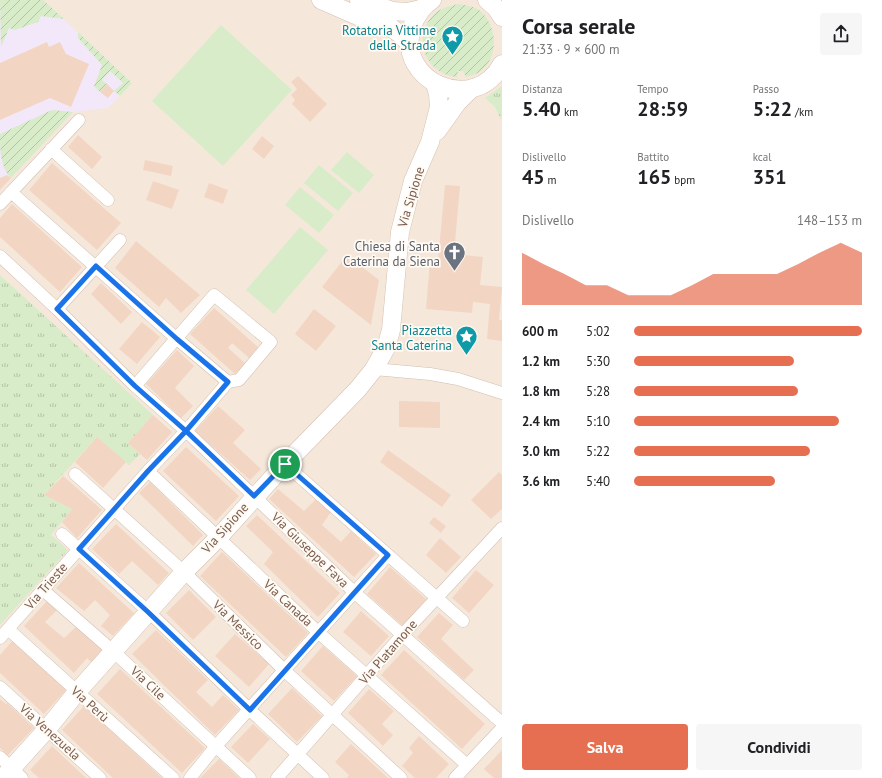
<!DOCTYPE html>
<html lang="it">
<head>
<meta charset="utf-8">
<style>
  :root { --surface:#fff; --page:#f6f6f6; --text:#202124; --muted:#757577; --accent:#e76f51 }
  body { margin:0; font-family:"PT Sans",sans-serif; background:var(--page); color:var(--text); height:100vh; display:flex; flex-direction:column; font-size:15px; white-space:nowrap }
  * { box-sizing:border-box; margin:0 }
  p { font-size:13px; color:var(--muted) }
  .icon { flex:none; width:22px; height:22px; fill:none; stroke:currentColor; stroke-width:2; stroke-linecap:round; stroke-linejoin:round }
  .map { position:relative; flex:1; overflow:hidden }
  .details { display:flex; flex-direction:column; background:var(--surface); width:380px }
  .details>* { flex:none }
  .pin { position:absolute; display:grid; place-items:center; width:34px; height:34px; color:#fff; margin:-17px; border:2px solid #fff; border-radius:50%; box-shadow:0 1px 4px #0007 }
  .round { display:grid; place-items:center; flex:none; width:42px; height:42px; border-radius:4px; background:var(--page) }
  .overview { display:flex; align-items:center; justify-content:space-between; height:68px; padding:0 20px }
  h1 { font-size:22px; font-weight:600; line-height:30px }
  .figures { display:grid; grid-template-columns:repeat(3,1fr); gap:6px; height:68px; padding:4px 20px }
  .figures div { display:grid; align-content:center }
  .figures b { font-size:20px; font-weight:600 }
  .figures small { font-size:11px; font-weight:400 }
  .figures p { font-size:11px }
  .chart { height:112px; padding:8px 20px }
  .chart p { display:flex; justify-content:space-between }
  .chart svg { width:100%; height:72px; margin-top:4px; fill:var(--accent); opacity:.7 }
  .action { display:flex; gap:8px; margin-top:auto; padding:8px 20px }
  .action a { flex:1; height:46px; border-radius:4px; background:var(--accent); color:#fff; font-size:16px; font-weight:600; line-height:46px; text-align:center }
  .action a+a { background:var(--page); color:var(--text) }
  ul { padding:0 20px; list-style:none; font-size:13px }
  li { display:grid; grid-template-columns:64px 48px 1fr; align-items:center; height:30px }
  li i { height:10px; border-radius:5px; background:var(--accent) }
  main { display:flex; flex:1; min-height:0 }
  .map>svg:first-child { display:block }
</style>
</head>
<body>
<main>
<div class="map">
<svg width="502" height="778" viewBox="0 0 502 778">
  <defs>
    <pattern id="grass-tufts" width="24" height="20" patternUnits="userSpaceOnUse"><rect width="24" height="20" fill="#d8ecc9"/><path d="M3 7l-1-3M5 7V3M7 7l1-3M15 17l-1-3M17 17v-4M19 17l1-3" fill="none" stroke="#b4c2a5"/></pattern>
    <pattern id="garden-furrows" width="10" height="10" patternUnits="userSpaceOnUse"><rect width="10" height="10" fill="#d8ecc9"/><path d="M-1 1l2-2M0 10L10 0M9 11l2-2" fill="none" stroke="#b4c2a5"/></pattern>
  </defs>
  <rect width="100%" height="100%" fill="#fdf6ec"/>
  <path fill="#f5e8da" d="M0 0H502V778H0Z"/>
  <path fill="#f3e8fa" d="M0 0H43L132 83 108 108 72 112 0 190Z"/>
  <path fill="url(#grass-tufts)" d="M502 86V118L501 119 495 107 485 98Z
    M0 275 153 415 128 443 140 454 129 465 97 437 44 495 72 509 51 535 68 550 0 625Z"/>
  <path fill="url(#garden-furrows)" d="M0 0H43L64 19 41 16 38 22 15 30 9 28 1 47Z
    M458 4C465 5 473 6 479 10 502 28 499 72 466 77L463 71H458L457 77C423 74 410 32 438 11 444 7 451 6 458 4Z
    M78 32 132 83 120 96 114 91 123 83 110 71 102 80 107 84 100 92 94 86 102 65 78 38Z
    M52 110 73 112 11 178C0 167 0 148 0 134Z"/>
  <path fill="#d8ecc9" d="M221 25 292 90 223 166 152 101Z
    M347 152 374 175 359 193 331 170Z
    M319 165 353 193 338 211 304 183Z
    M300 187 334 215 319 233 285 205Z
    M300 227 328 250 274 314 246 290Z"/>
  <path fill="#f3d5c3" d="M47 42 49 47 60 42 66 54 89 64 71 107 50 98 0 120V63Z
    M298 76 327 104 310 122 292 104 295 100 291 95 297 89 291 82Z
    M107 84 114 91 108 98 100 92Z
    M78 135 102 157 92 169 68 147Z
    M262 136 274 146 264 159 252 149Z
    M145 160 173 166 171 176 143 170Z
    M52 163 121 223 97 250 29 190Z
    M7 175 11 178 0 190V178Z
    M153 181 179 190 172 209 146 200Z
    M209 183 228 190 223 204 204 197Z
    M445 185 460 186 454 254 483 257 480 285 502 287 499 320H502V341L487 339 490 304 473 302 472 313 426 309 430 260 438 261Z
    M12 204 82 267 60 292 0 237V218Z
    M136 241 200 295 181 313 166 298 159 307 115 268Z
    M347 255 379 280 371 325 322 287Z
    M101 283 132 312 121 324 91 294Z
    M214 308 258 347 249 358 232 343 228 348 245 363 235 374 190 334Z
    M314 309 336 326 316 351 295 334Z
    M142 322 160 337 137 364 119 349Z
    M177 350 194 366 175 388 193 406 181 418 146 384Z
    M399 401 440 402V428L399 427Z
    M218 406 245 430 233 443 261 469 250 480 195 431Z
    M153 415 172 432 147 460 128 443Z
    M97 437 126 462 103 488 75 462Z
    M186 447 239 496 216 521 163 471Z
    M388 450 451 495 442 507 380 462Z
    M499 472 502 475V509L491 519 471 500Z
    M63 476 102 510 77 538 62 522 72 509 44 495Z
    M150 482 203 535 193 546 139 493Z
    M278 489 304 511 316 499 331 512 322 525 341 542 351 531 376 554 354 577 269 499Z
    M257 515 340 593 318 617 264 564 273 552 246 526Z
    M434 517 446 526 441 533 429 523Z
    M116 524 169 573 158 585 132 561 119 574 92 549Z
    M440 538 461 557 446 573 426 555Z
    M222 552 308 633 286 657 200 576Z
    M79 563 134 613 113 636 101 626 110 615 95 600 84 611 56 588Z
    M390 567 426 599 403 626 367 594Z
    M476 570 494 585 469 613 452 598Z
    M189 590 216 617 193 640 166 613Z
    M47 601 57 610 45 622 64 638 76 627 103 651 92 663 87 658 74 673 24 626Z
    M361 611 389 636 371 656 343 632Z
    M439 613 453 625 441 639 474 670 464 680 417 637Z
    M156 630 208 680 196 692 212 707 223 695 239 710 215 735 132 654Z
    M235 634 269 664 249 687 215 656Z
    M13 640 66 690 44 714 0 673V655Z
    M323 646 357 676 334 701 301 671Z
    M404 650 485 724 462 749 381 675Z
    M120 669 205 748 182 773 97 694Z
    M292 688 322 716 297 742 268 714Z
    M369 689 394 711 382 724 393 735 383 746 348 713Z
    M0 699 6 704 7 703 34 728 8 755 0 748Z
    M84 706 162 778H113L62 730Z
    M253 724 270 739 248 763 231 747Z
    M419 736 449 764 436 778H415L402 766 413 753 409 748Z
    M351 744 388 778H347L349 775 335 762Z
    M52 746 86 778H39L30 770Z
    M502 750V778H494L484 769Z
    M219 759 239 778H200Z"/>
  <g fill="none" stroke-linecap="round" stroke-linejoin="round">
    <defs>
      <path id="street" d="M51 149 108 200
        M11 192 177 339 228 382
        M0 204 79 120
        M0 256 57 309 135 386 186 431 355 593 502 723
        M57 309 120 240
        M374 369 430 374 458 379 502 393
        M285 464 463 621
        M148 471 318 632 467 765
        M75 474 184 572 285 671 401 778
        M62 534 149 612 250 710 323 778
        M43 590 114 652 250 778
        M8 629 173 778
        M0 638 148 471 186 431 228 382 239 380 271 342 214 295 135 386
        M0 687 100 778
        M0 757 22 778
        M190 778 216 746 388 555
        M277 778 402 635 502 528
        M455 778 502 728"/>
      <path id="secondary" d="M321 0 367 20 390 27 400 34 410 44
        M359 0 393 11 407 12 421 9
        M432 0C422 6 416 16 412 27 395 82 475 116 502 64
        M487 0 496 8 502 17
        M437 131 457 103 472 88
        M3 778 47 729 77 692 184 572 218 538 285 464 358 389 374 369 386 348 391 330 400 232 413 181 430 142 439 107 438 94 435 84"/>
    </defs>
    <use href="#street" stroke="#d1beb0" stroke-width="13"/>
    <use href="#secondary" stroke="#d6c0b0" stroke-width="19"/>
    <use href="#street" stroke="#fff" stroke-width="12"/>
    <use href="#secondary" stroke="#fff" stroke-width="18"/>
  </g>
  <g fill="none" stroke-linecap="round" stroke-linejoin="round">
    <defs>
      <path id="route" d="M285 464 254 496 186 431 135 386 57 309 96 266 177 339 228 382 186 431 148 471 79 549 148 612 250 710 388 555 285 464"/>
    </defs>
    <use href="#route" stroke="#fff" stroke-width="8"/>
    <use href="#route" stroke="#1a73e8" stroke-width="5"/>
  </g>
  <defs>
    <symbol id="sight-pin" viewBox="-11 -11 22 30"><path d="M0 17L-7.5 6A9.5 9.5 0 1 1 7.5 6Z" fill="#0f9aa8" stroke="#fffaf3"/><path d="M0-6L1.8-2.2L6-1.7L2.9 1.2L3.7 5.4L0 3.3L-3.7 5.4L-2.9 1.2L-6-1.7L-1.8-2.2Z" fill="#fff"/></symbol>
    <symbol id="church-pin" viewBox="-11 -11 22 30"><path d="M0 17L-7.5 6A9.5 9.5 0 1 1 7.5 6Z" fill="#6b7280" stroke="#fffaf3"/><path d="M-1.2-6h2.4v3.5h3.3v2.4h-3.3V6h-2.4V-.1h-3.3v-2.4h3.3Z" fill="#fff"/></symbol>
  </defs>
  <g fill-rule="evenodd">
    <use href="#sight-pin" x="440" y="24" width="25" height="34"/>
    <use href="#church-pin" x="442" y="240" width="25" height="34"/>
    <use href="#sight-pin" x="454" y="324" width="25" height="34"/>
  </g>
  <g text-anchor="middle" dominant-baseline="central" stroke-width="3.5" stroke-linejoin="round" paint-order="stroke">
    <g font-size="13" fill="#0d838f" stroke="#fffaf3" text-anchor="end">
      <text x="436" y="30">Rotatoria Vittime<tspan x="436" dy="15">della Strada</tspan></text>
      <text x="452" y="330">Piazzetta<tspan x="452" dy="15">Santa Caterina</tspan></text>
    </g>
    <g font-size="13" fill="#7a5c4d" stroke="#fffaf3">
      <text transform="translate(411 197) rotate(-73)">Via Sipione</text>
      <text transform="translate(225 528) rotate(-48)">Via Sipione</text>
      <text transform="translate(310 550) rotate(44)">Via Giuseppe Fava</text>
      <text transform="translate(46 586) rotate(-49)">Via Trieste</text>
      <text transform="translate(288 603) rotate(43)">Via Canada</text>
      <text transform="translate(238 625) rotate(44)">Via Messico</text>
      <text transform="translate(388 652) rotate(-49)">Via Platamone</text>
      <text transform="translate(148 683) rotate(43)">Via Cile</text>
      <text transform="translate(90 704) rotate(42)">Via Perù</text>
      <text transform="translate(50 732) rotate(42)">Via Venezuela</text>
    </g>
    <g font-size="13" fill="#5b616d" stroke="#fffaf3" text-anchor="end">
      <text x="440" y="246">Chiesa di Santa<tspan x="440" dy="15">Caterina da Siena</tspan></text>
    </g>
  </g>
</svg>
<div class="pin" style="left:285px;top:464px;background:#1e9e55"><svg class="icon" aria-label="arrive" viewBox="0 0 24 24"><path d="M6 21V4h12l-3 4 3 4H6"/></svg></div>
</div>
<section class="details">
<div class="overview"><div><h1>Corsa serale</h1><p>21:33 · 9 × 600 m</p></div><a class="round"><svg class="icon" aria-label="share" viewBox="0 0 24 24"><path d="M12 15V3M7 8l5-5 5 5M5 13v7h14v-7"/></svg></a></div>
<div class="figures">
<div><p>Distanza</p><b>5.40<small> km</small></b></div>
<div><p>Tempo</p><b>28:59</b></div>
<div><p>Passo</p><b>5:22<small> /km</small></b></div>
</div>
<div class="figures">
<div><p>Dislivello</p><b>45<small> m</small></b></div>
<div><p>Battito</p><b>165<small> bpm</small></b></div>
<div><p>kcal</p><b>351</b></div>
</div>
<div class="chart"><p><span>Dislivello</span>148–153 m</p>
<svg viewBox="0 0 160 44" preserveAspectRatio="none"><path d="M0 44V12L10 19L20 25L30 32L40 32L50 38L60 38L70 38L80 32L90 25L100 25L110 25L120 25L130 19L140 12L150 6L160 12V44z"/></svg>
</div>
<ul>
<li><b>600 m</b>5:02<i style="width:100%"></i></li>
<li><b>1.2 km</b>5:30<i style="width:70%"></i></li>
<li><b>1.8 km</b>5:28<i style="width:72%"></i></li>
<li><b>2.4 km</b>5:10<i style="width:90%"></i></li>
<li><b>3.0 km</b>5:22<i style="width:77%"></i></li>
<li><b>3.6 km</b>5:40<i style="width:62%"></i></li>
</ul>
<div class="action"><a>Salva</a><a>Condividi</a></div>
</section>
</main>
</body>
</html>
